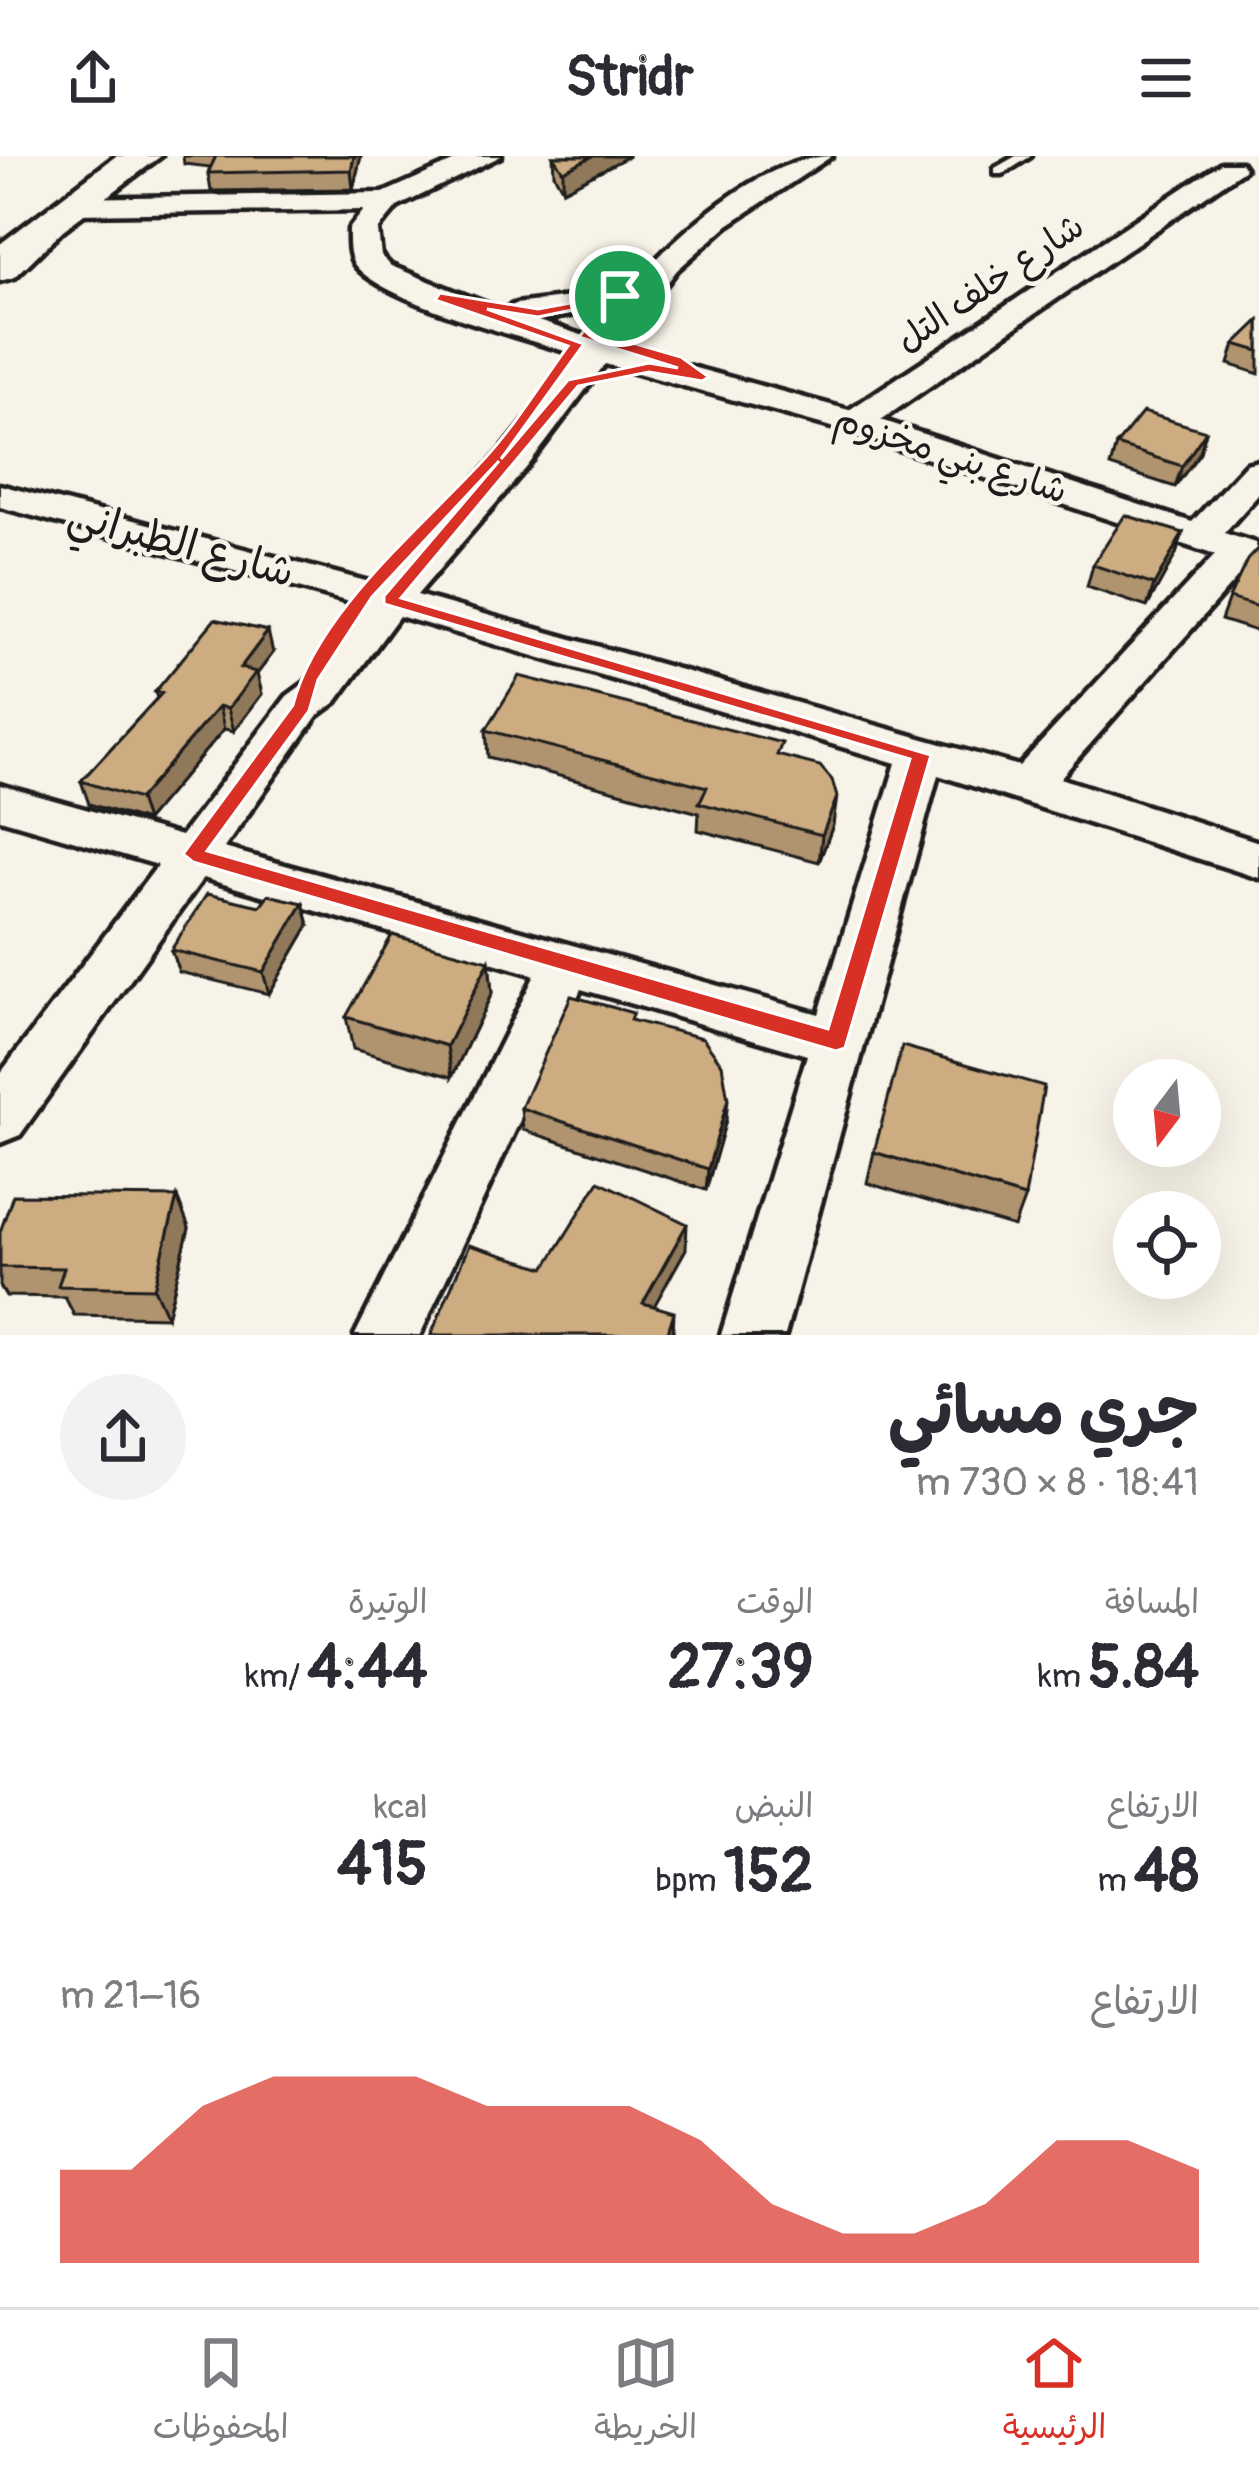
<!DOCTYPE html>
<html lang="ar">
<head>
<meta charset="utf-8">
<style>
  :root { --surface:#fff; --page:#f2f2f3; --text:#2b2b33; --muted:#7c7c81; --line:#e1e1e2; --accent:#d93025 }
  body { margin:0; font-family:Pangolin,"Playpen Sans Arabic",sans-serif; background:var(--page); color:var(--text); direction:rtl; height:100vh; display:flex; flex-direction:column; font-size:45px; white-space:nowrap }
  * { box-sizing:border-box; margin:0 }
  p { font-size:39px; color:var(--muted) }
  .icon { flex:none; width:66px; height:66px; fill:none; stroke:currentColor; stroke-width:2; stroke-linecap:round; stroke-linejoin:round }
  .map { position:relative; height:1179px; overflow:hidden; direction:ltr }
  .side { display:flex; flex-direction:column; background:var(--surface); flex:1 }
  .side>* { flex:none }
  .needle { width:78px; rotate:196deg }
  .tools { position:absolute; left:1113px; top:903px; display:grid; gap:24px }
  .tools a { display:grid; place-items:center; width:108px; height:108px; border-radius:50%; background:var(--surface); box-shadow:0 12px 48px #0002; font-size:60px }
  .pin { position:absolute; display:grid; place-items:center; width:102px; height:102px; color:#fff; margin:-51px; border:6px solid #fff; border-radius:50%; box-shadow:0 3px 12px #0007 }
  .round { display:grid; place-items:center; flex:none; width:126px; height:126px; border-radius:63px; background:var(--page) }
  .headline { display:flex; align-items:center; justify-content:space-between; height:204px; padding:0 60px }
  h1 { font-size:66px; font-weight:700; line-height:90px }
  .stats { display:grid; grid-template-columns:repeat(3,1fr); gap:18px; height:204px; padding:12px 60px }
  .stats div { display:grid; align-content:center }
  .stats b { font-size:60px; font-weight:700 }
  .stats small { font-size:33px; font-weight:400 }
  .stats p { font-size:33px }
  .chart { height:336px; padding:24px 60px }
  .chart p { display:flex; justify-content:space-between }
  .chart svg { width:100%; height:216px; margin-top:12px; fill:var(--accent); opacity:.7 }
  header { display:flex; justify-content:space-between; align-items:center; height:156px; padding:0 60px; background:var(--surface); font-size:54px; font-weight:700 }
  .menu { display:flex; justify-content:space-around; align-items:center; height:168px; border-top:3px solid var(--line); background:var(--surface); font-size:33px; color:var(--muted) }
  .menu a { display:grid; justify-items:center; gap:6px }
  .menu .selected { color:var(--accent) }
  .map>svg:first-child { display:block }
</style>
</head>
<body>
<header><svg class="icon" aria-label="menu" viewBox="0 0 24 24"><path d="M4 6h16M4 12h16M4 18h16"/></svg>Stridr<svg class="icon" aria-label="share" viewBox="0 0 24 24"><path d="M12 15V3M7 8l5-5 5 5M5 13v7h14v-7"/></svg></header>
<div class="map">
<svg width="1259" height="1179" viewBox="0 0 1259 1179">
  <rect width="100%" height="100%" fill="#f7f3e8"/>
  <filter id="ink" filterUnits="userSpaceOnUse"><feTurbulence type="fractalNoise" baseFrequency=".00833" numOctaves="2"/><feDisplacementMap in="SourceGraphic" scale="24" xChannelSelector="R" yChannelSelector="G"/><feConvolveMatrix kernelMatrix="1 2 1 2 8 2 1 2 1" color-interpolation-filters="sRGB"/></filter>
  <g filter="url(#ink)">
    <g fill="none" stroke-linecap="round" stroke-linejoin="round">
      <defs>
        <path id="lane" d="M1016 0H1031L1003 18H995V12Z"/>
        <path id="street" d="M466 0H501L397 51 378 74 381 100 391 110 502 154 516 148 630 133C673 80 763 0 832 0L728 69 677 114 618 191 849 254 1221 7H1241L1245 13 881 264 1192 366 1246 308 1259 305V338L1224 377 1255 387 1259 397 1060 622 1259 686V722L938 619 785 1179H721L807 899 581 833 420 1179H355L535 819 203 722 20 979 0 987V918L158 709 0 663V629L181 680 287 540 306 526 364 450 0 351V329L381 429 501 295 578 199C530 184 383 146 355 109 348 99 349 85 349 73L364 54 75 58 61 50 75 42 383 37ZM617 150 591 182 538 165ZM605 208 842 274 1215 399 1019 610 417 439 527 311ZM399 460 896 607 819 858 224 692 317 560 336 546Z"/>
        <path id="secondary" d="M116 0H161L63 74 15 121 0 125V88Z"/>
      </defs>
      <use href="#lane" stroke="#1c1c1c" stroke-width="9"/>
      <use href="#street" stroke="#1c1c1c" stroke-width="9"/>
      <use href="#secondary" stroke="#1c1c1c" stroke-width="9"/>
      <use href="#lane" fill="#f7f3e8" fill-rule="evenodd"/>
      <use href="#street" fill="#f7f3e8" fill-rule="evenodd"/>
      <use href="#secondary" fill="#f7f3e8" fill-rule="evenodd"/>
    </g>
    <path fill="#b0946f" stroke="#1c1c1c" stroke-width="3" d="M183 0H361L353 33 211 35 208 17 210 11 184 8Z
      M553 0H629L563 34 554 18Z
      M1259 165V218L1229 208 1235 188Z
      M1206 275 1200 296 1175 331 1110 310 1116 289Z
      M1183 377 1176 398 1147 451 1087 431 1093 409Z
      M1259 391V476L1221 464 1229 442Z
      M273 497 257 518 262 538 234 575 224 573 146 665 89 648 81 625 157 542 155 536Z
      M486 574 781 600 833 669 819 706 698 674 699 657 488 601Z
      M303 747 309 769 269 838 179 816 171 794 260 750Z
      M489 805 492 837 452 921 353 893 346 861Z
      M633 865 726 964 706 1034 523 974 521 952Z
      M874 996 1025 1041 1014 1071 867 1027Z
      M177 1041 189 1072 167 1161 74 1159 65 1141 6 1140 0 1130V1076Z"/>
    <path fill="#90785a" stroke="#1c1c1c" stroke-width="3" d="M354 0H361L353 33 351 14Z
      M593 0H629L563 34V15Z
      M1206 275 1200 296 1175 331 1182 310Z
      M1183 377 1176 398 1147 451 1154 429Z
      M268 475 273 497 257 518 262 538 234 575 228 553 240 512Z
      M219 550 224 573 146 665 139 643Z
      M837 641 833 669 819 706 822 679Z
      M303 747 309 769 269 838 263 816Z
      M489 805 492 837 452 921 447 890Z
      M728 943 726 964 706 1034 708 1013Z
      M177 1041 189 1072 167 1161 154 1132Z
      M687 1068 686 1093 643 1170V1147Z
      M674 1156 673 1179H667Z"/>
    <path fill="#cdac81" stroke="#1c1c1c" stroke-width="3" d="M216 0H354L351 14 208 17Z
      M553 0H593L563 15Z
      M1259 165V195L1235 188Z
      M1143 256 1206 275 1182 310 1116 289Z
      M1125 359 1183 377 1154 429 1093 409Z
      M1259 391V451L1229 442 1247 404Z
      M215 463 268 475 240 512 256 516 228 553 219 550 139 643 81 625 162 537 155 536Z
      M519 520 782 587 777 599 820 610 832 624 837 641 822 679 699 647 707 631 486 574Z
      M207 738 260 750 268 739 303 747 263 816 171 794Z
      M392 779 489 805 447 890 346 861Z
      M571 840 633 857 630 864 703 882 722 908 728 943 708 1013 521 952Z
      M902 890 1044 930 1025 1041 874 996Z
      M599 1025 687 1068 643 1147 674 1156 667 1179H431L469 1089 545 1112Z
      M13 1039 177 1041 154 1132 58 1130 64 1112 0 1111V1076Z"/>
  </g>
  <path fill="#d93025" stroke="#fff" stroke-width="3" fill-rule="evenodd" d="M440 137 538 153 625 137 594 176 681 201 709 221 702 225 649 216 578 230 401 442 931 599 845 892 836 895 193 706 183 698 293 549C316 457 422 371 485 302 516 268 541 227 568 190L435 144ZM606 147 579 181 678 212 649 207 568 224 501 303 584 188 487 153 538 161ZM499 305 384 440V448L910 603 828 873 207 695 309 555 318 524 372 441Z"/>
  <g text-anchor="middle" dominant-baseline="central" stroke-width="9" stroke-linejoin="round" paint-order="stroke">
    <g font-size="36" fill="#1c1c1c" stroke="#f7f3e8">
      <text transform="translate(990 127) rotate(-34)">شارع خلف التل</text>
      <text transform="translate(951 299) rotate(18)">شارع بني مخزوم</text>
    </g>
    <g font-size="42" fill="#1c1c1c" stroke="#f7f3e8">
      <text transform="translate(181 388) rotate(15)">شارع الطبراني</text>
    </g>
  </g>
</svg>
<div class="tools">
<a><svg class="needle" viewBox="-14 -14 28 28"><path d="M0-13l5 13h-10z" fill="#e53935"/><path d="M0 13l5-13h-10z" fill="#7c7c81"/></svg></a>
<a><svg class="icon" aria-label="locate" viewBox="0 0 24 24"><circle cx="12" cy="12" r="6"/><path d="M12 2v4M12 18v4M2 12h4M18 12h4"/></svg></a>
</div>
<div class="pin" style="left:620px;top:140px;background:#1e9e55"><svg class="icon" aria-label="arrive" viewBox="0 0 24 24"><path d="M6 21V4h12l-3 4 3 4H6"/></svg></div>
</div>
<section class="side">
<div class="headline"><div><h1>جري مسائي</h1><p>18:41 · 8 × 730 m</p></div><a class="round"><svg class="icon" aria-label="share" viewBox="0 0 24 24"><path d="M12 15V3M7 8l5-5 5 5M5 13v7h14v-7"/></svg></a></div>
<div class="stats">
<div><p>المسافة</p><b>5.84<small> km</small></b></div>
<div><p>الوقت</p><b>27:39</b></div>
<div><p>الوتيرة</p><b>4:44<small> /km</small></b></div>
</div>
<div class="stats">
<div><p>الارتفاع</p><b>48<small> m</small></b></div>
<div><p>النبض</p><b>152<small> bpm</small></b></div>
<div><p>kcal</p><b>415</b></div>
</div>
<div class="chart"><p><span>الارتفاع</span>16–21 m</p>
<svg viewBox="0 0 160 44" preserveAspectRatio="none"><path d="M0 44V25L10 25L20 12L30 6L40 6L50 6L60 12L70 12L80 12L90 19L100 32L110 38L120 38L130 32L140 19L150 19L160 25V44z"/></svg>
</div>
</section>
<nav class="menu">
<a class="selected"><svg class="icon" aria-label="home" viewBox="0 0 24 24"><path d="M3 11l9-7 9 7M6 9v11h12V9"/></svg>الرئيسية</a>
<a><svg class="icon" aria-label="map" viewBox="0 0 24 24"><path d="M3 6l6-2 6 2 6-2v14l-6 2-6-2-6 2zM9 4v14M15 6v14"/></svg>الخريطة</a>
<a><svg class="icon" aria-label="saved" viewBox="0 0 24 24"><path d="M7 4h10v16l-5-4-5 4z"/></svg>المحفوظات</a>
</nav>
</body>
</html>
